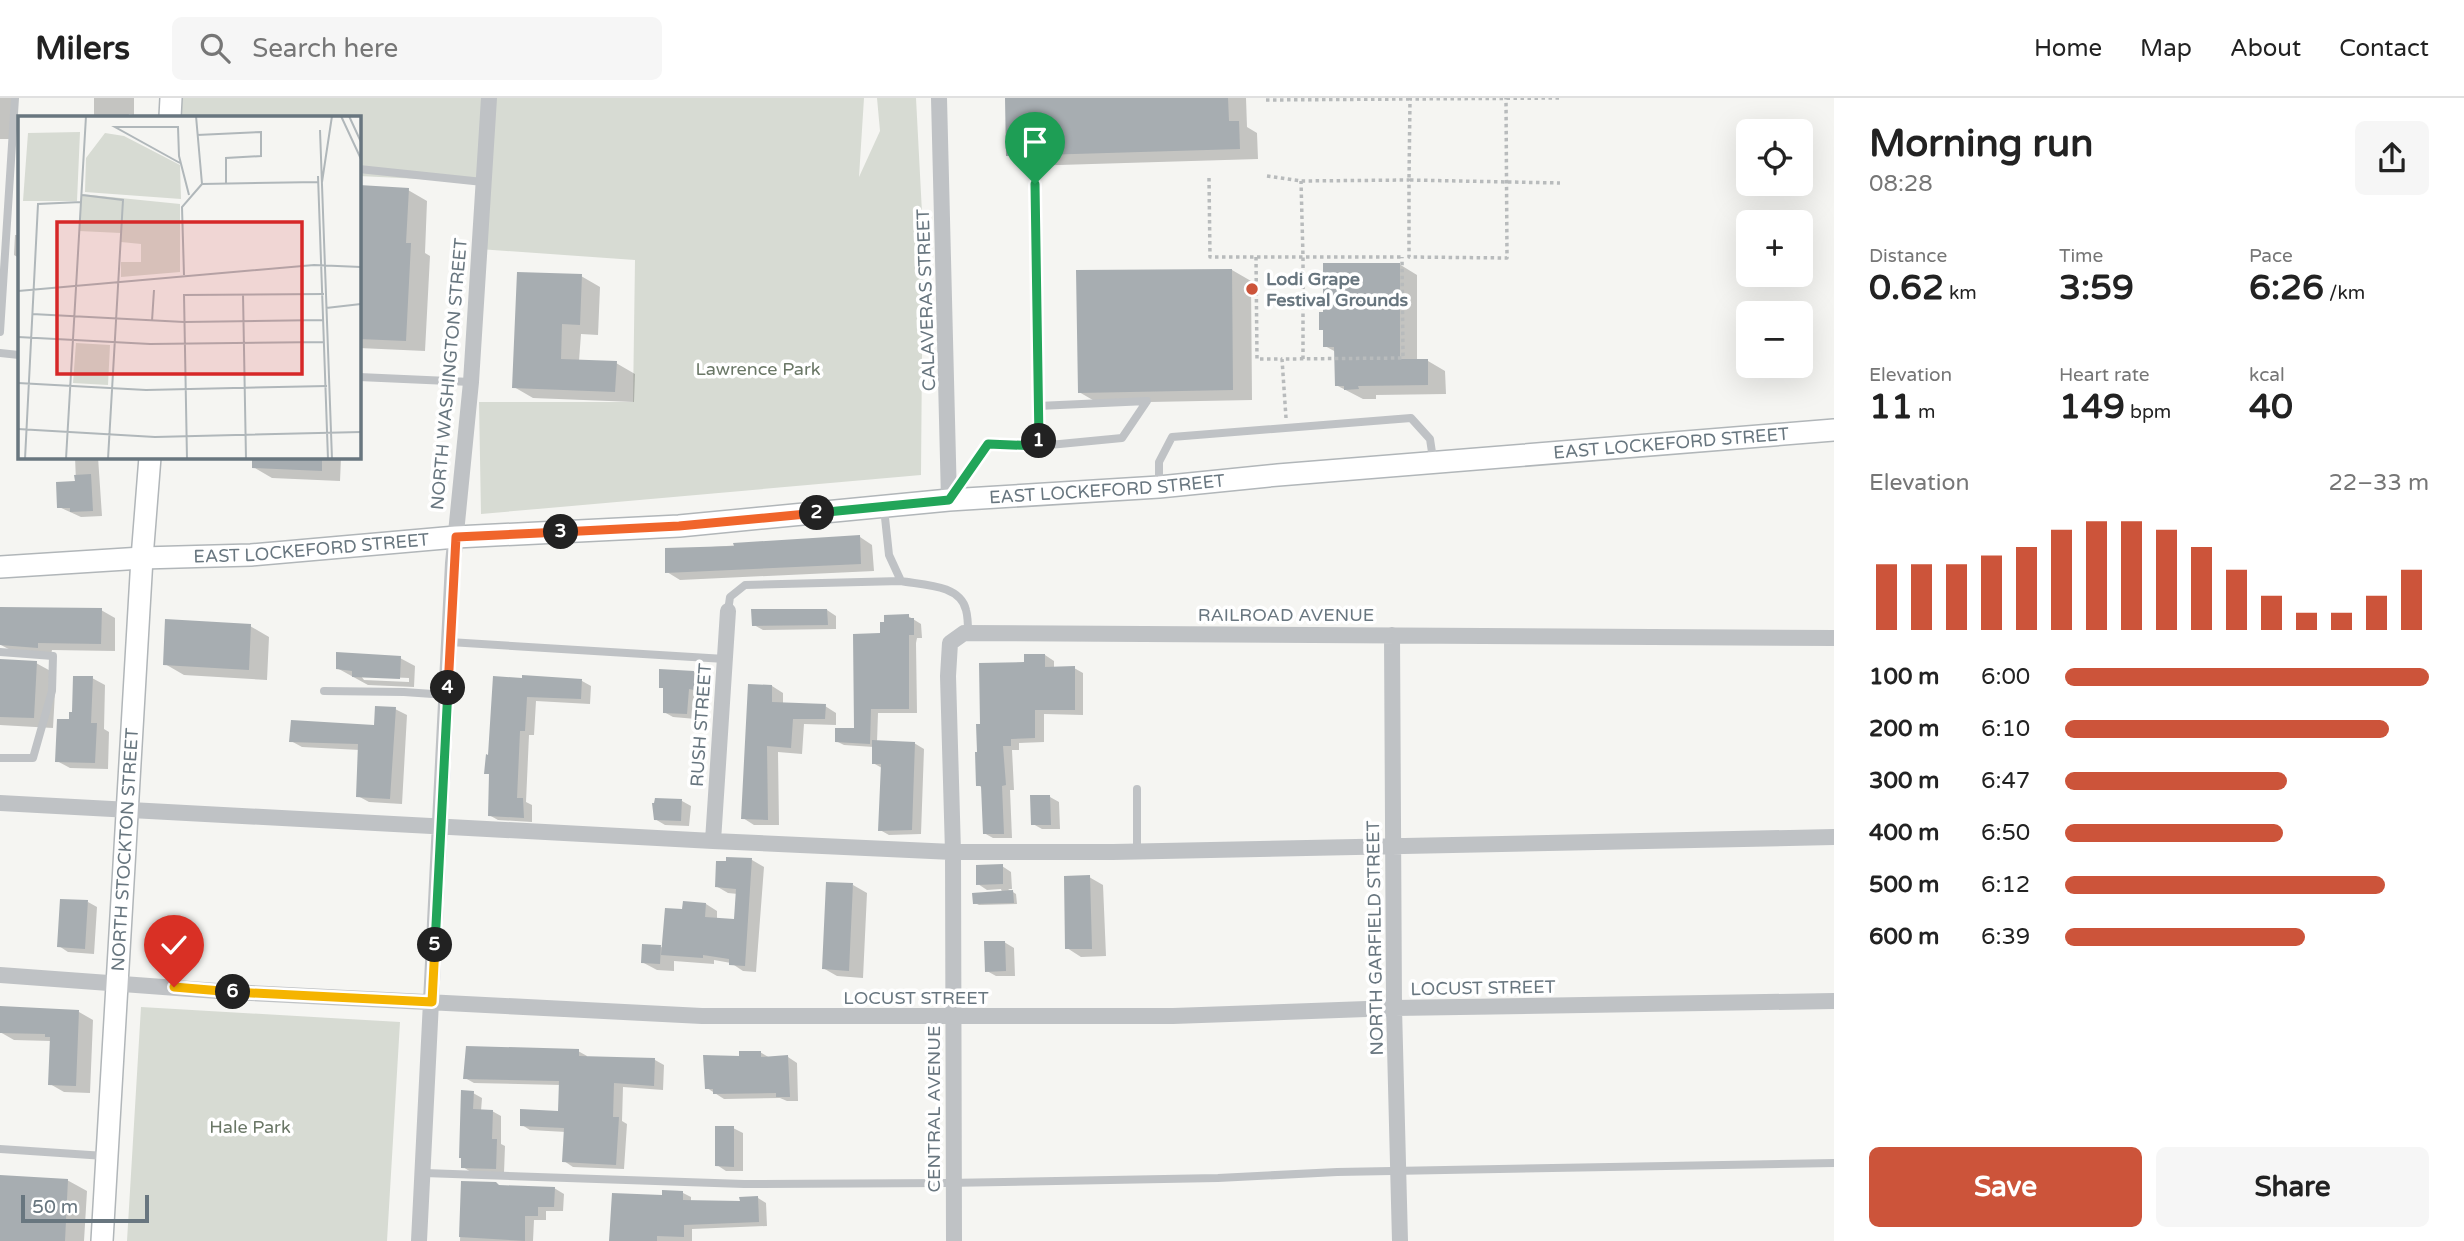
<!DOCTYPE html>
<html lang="en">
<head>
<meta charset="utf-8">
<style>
  :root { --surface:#fff; --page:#f6f6f6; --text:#222; --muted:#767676; --line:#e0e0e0; --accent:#cc543a }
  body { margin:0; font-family:"Varela Round",sans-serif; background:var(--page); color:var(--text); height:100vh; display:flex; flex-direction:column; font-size:26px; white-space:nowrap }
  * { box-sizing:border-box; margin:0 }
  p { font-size:23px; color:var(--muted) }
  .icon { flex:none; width:38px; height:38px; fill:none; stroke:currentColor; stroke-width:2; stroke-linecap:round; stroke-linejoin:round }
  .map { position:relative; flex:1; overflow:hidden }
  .sheet { display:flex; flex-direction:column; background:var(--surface); width:630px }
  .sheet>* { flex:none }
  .fabs { position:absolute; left:1736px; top:21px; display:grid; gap:14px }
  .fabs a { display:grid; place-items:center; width:77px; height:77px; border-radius:10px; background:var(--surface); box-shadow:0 7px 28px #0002; font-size:35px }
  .scale { position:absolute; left:21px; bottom:18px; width:128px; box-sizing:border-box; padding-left:7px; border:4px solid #68767f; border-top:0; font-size:19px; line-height:24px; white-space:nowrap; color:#68767f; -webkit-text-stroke:5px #fff; paint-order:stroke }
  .pin { position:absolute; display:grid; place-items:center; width:60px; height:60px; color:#fff; margin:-72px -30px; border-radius:50% 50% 50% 0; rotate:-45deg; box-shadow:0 0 7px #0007 }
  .pin .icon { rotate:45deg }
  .km { position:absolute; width:35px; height:35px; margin:-18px; border-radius:50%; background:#222; color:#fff; font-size:19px; line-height:35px; text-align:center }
  .round { display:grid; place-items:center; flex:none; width:74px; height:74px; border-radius:10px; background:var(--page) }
  .overview { display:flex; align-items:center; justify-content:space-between; height:119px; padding:0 35px }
  h1 { font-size:38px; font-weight:800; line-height:52px }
  .stats { display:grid; grid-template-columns:repeat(3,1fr); gap:10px; height:119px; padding:7px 35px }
  .stats div { display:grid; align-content:center }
  .stats b { font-size:35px; font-weight:800 }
  .stats small { font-size:19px; font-weight:400 }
  .stats p { font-size:19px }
  .chart { height:196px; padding:14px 35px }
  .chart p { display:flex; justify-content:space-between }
  .chart svg { width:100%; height:126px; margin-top:7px; stroke:var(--accent); stroke-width:6 }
  .primary-button { display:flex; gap:14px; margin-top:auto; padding:14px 35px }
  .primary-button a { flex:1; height:80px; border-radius:10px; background:var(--accent); color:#fff; font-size:28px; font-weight:800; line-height:80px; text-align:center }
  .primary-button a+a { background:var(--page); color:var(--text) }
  ul { padding:0 35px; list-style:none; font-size:23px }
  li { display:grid; grid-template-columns:112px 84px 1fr; align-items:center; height:52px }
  li i { height:18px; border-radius:9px; background:var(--accent) }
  header { display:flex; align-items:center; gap:42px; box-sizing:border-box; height:98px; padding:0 35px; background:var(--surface); border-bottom:2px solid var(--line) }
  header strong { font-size:33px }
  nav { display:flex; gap:38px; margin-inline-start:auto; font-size:24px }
  .search { width:490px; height:63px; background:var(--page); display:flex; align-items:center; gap:18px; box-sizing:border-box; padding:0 24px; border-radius:10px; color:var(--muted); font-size:26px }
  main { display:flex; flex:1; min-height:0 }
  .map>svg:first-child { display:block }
</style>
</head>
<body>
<header>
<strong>Milers</strong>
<div class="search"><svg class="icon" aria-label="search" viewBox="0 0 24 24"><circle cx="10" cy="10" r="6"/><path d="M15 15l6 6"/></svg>Search here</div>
<nav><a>Home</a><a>Map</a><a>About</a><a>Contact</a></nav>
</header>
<main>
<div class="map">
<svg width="1834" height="1143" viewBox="0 0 1834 1143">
  <rect width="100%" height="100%" fill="#f5f5f2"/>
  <path fill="#d7dbd3" d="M171 0H864L859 79 880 33 877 0H916L923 134 921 377 481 416 479 304H633L635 162 479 151 481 84 359 78V19H170Z
    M141 909 400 924 387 1143H127Z"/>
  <path fill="#0003" fill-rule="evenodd" d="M0 0H11L14 41H0Z
    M94 0H134V17L129 16 128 19H94Z
    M1007 0H1246L1247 29 1257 35 1258 61 1026 68 1008 57Z
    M359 89 408 92 427 103 425 155 430 158 425 253 359 250Z
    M15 137H19V160L14 157Z
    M1399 166 1417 177V263H1428L1445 273 1446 296 1376 297V301H1363L1336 287V254L1325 248Z
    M1232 172 1251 183 1252 302 1098 305 1079 294 1078 173Z
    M581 178 600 189 598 237 581 236 579 263 616 265 635 276 634 304 533 300 514 289Z
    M75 359H98L102 418 81 419 59 409 76 384Z
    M254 359H341L340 383 272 380 253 369Z
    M860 439 872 447 874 473 680 482 667 474 666 452Z
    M101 512 115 520V553L52 552 51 557 16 555 1 547Z
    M827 512 836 518V531L763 532 754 527Z
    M908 518 921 526 922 540H917L916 545 917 615H878L877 644 914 645 924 651 921 736 889 737 880 732 882 670 873 665 874 649 844 647 836 643 856 632 882 536Z
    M250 528 269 539 267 582 184 577 165 566Z
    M1045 557 1054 563V571L1074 570 1083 575V617L1044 616V644L1019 645V652H1012L1014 692H1010L1012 740H993L984 735 983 690 978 687 982 627 1025 565Z
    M400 560 415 568 414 589 368 587 337 570ZM361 578 409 580V584L364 582Z
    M0 563 36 565 56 576 53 630 0 627Z
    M694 574 703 580V596L697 595 696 621 673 619 664 614 665 591 661 589Z
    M92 580 105 587 104 631 109 634 108 671 70 670 57 663 70 623Z
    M494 580 582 583 591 588 590 606 536 603 534 637H529L526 704 532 707V724L498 722 489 717 491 677 486 675 490 658Z
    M772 588 783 595V606L825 608 836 615V627L804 626 802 656 778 654 779 727H754L743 720Z
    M395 611 407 617 402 706 369 704 358 698 360 652 302 649 291 643 376 629Z
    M1050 699 1059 704 1060 731H1042L1033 726Z
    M682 703 691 708 689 728 665 727 655 721Z
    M752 762 764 769 756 874 743 873 731 865 714 862V866L674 863V873L657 872 642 864 661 849 664 850 684 813 706 806 717 813V822L736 823 738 796 728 795 716 788 728 765Z
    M1002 768 1011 774 1012 791H1008L1016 796 1017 806 979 807 975 805 1002 794 1001 791 987 792 978 786Z
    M1089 779 1103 787 1106 858 1081 859 1067 850Z
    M853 787 867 795 863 880 837 878 823 870Z
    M88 804 97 809 94 856 68 854 59 848Z
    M1004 844 1014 850 1015 878H996L987 873Z
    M79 914 93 922 90 995 64 994 50 986 51 943 14 942 0 934Z
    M578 953 587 958V960L655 962 664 967 663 992 623 989 622 1023 627 1026 624 1071 573 1069 564 1063 566 1034 530 1032 522 1027 559 1014 561 987 474 985 465 980Z
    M760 954 770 960 788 959 797 965 798 1003H787L780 1000 724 1001 707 990 741 960Z
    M473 995 482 1000 481 1013H492L501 1018V1046L505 1048 504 1075 471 1074 463 1069Z
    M733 1030 743 1035V1073H726L717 1067Z
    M0 1079 67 1082 87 1093 84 1143H0Z
    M462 1085 501 1089 554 1090 564 1096 563 1113H546V1122H534L533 1143H460Z
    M683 1095 691 1099V1104L741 1105 758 1100 766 1105 767 1128 692 1131V1143H611L664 1099Z"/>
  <path fill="#a7adb1" d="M1005 0H1228L1229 23H1239L1240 51 1006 58Z
    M359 87 409 90 406 145H411L406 243 359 241Z
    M1323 165H1400V261H1428V287L1358 288 1359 291 1344 292V288H1335L1334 249H1323V232H1319V214H1323Z
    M1232 171 1233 292 1078 295 1076 172Z
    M517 174 582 176 580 227 562 226 561 261 617 263 615 294 512 290Z
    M252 359H322V373L252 370Z
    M91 376 93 413 70 414V410H57L56 384 75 383 74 377Z
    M860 437 861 466 665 475V450L734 448 733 445Z
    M0 509 102 510 101 546 38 545V550L0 547Z
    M751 511H827L828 527 752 528Z
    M909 516V520H914V537H909V611H871L870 646 835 644V630H854L853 536 880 535V524H884V517Z
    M165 521 251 526 249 572 163 567Z
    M336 554 401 558 400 581 352 579V573L336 571Z
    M1024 556H1045V569L1075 568V612H1035V640L1011 641V648H1003L1006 687 1002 688 1004 736H983L981 688H976L975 654H977L976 626H980L979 565 1024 564Z
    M0 561 37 563 34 620 0 619Z
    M659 571 694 573V592L689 591 687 616 663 615V590H659Z
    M522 577 582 581 581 601 527 599 525 633H520L517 700H523L524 720 488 718 489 676H484L486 656 488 657 493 578 522 580Z
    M73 578H93L91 625H97L95 665 55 664 57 621H69V614H72Z
    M748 586 772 587V604L826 606 825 621H793L791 650 767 648 768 722 741 721Z
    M375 608 396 609 390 701 356 699 358 646 289 644 291 622 374 627Z
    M872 642 915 644 912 732 878 733 881 666H872Z
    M1030 697H1050L1051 727H1031Z
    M655 700 682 701 681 723 654 722 652 705H654Z
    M726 759 752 760 745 868 729 867V861L703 857V860L661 857 665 810 682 811 683 803 706 805 705 819 734 821 736 791 715 789 716 763H726Z
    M1003 766V786L976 787V767Z
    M1090 777 1092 851H1065L1064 778Z
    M826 784 853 785 849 873 822 871Z
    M1013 792 1014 805 973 806 972 795Z
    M60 801 88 802 85 851 57 849Z
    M984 843H1005L1006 873 985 874Z
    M642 846 661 847 660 866 641 865Z
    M0 908 79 912 76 988 48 987 50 939H45V936L0 935Z
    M466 948 579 951V958L655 960 654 988 614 985 613 1019H619L616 1067 562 1064 564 1030 520 1028V1011L558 1013 559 983 463 981Z
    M739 953H761V959L788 957 790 999H776V995L713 996V991H705L703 957 739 958Z
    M461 992 474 993 473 1011 493 1012 492 1041H497L496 1071 461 1070V1060H459Z
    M715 1028H734V1069L715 1068Z
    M0 1077 68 1081 65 1143H0Z
    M461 1083 496 1084 499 1087 555 1089 554 1109H538V1118H525V1143L459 1139Z
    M662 1092 683 1093V1102L740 1103 739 1099 758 1098 759 1124 684 1127V1139L657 1138V1143H609L612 1095 662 1097Z"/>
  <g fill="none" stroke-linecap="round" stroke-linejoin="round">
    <defs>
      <g id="secondary">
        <path d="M170 19 171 0"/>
        <path id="s1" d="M0 469 142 460 251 457 456 439 679 428 949 402 1159 389 1278 377 1834 332"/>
        <path id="s2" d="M102 1143 142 460 150 359"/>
      </g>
    </defs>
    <use href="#secondary" stroke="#b1b6b9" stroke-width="24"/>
    <path stroke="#b8bbbc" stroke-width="3.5" stroke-dasharray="3.5 3.5" stroke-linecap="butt" d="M1559 0 1410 1 1409 82 1560 85
      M1266 2 1409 1
      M1267 78 1301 83 1409 82V159L1507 160 1506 0
      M1209 80 1210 159H1303L1301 83
      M1256 159 1257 261H1282
      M1303 261V159H1402
      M1286 320 1282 261 1403 260 1402 159"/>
    <path stroke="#bfc2c5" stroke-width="8" d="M359 71 483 84
      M0 234 15 0
      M0 255 19 257
      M359 279 471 284
      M1038 308 1147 303 1122 340 1039 348
      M1159 387V364L1172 339 1411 320 1430 341 1433 361
      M953 398 988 346 1039 348 1035 86
      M884 410 889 457 901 483C922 487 960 486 966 512 968 519 968 527 968 535
      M728 513 730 499 745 487 901 483
      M449 544 725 561
      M0 554 53 558 52 593 33 660H0
      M324 593 404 594 447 597
      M1137 691V754
      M0 1051 105 1058
      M424 1075 744 1086 946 1085 1218 1080 1337 1074 1834 1065"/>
    <path stroke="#bfc2c5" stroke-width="16" d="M939 0 949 402
      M1392 537 1394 910 1400 1143
      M0 705 713 743 953 754H1113L1834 739
      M713 743 728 513
      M0 877 231 894 702 918H1173L1394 910 1834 903
      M419 1143 453 465 471 284 489 0
      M954 1143 953 754 948 578 950 545 964 535 1834 540"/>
    <use href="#secondary" stroke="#fff" stroke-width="21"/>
  </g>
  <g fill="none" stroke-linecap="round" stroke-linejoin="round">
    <defs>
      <path id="split-1" d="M1035 86 1039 343"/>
      <path id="split-2" d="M817 415 949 402 988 346 1039 348V343"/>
      <path id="split-3" d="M561 434 679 428 817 415"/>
      <path id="split-4" d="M448 590 456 439 561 434"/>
      <path id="split-5" d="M435 847 448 590"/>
      <path id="split-6" d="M233 894 432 904 435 847"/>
      <path id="split-7" d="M174 889 233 894"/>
    </defs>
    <use href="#split-1" stroke="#fff" stroke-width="14"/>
    <use href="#split-2" stroke="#fff" stroke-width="14"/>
    <use href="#split-3" stroke="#fff" stroke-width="14"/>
    <use href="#split-4" stroke="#fff" stroke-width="14"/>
    <use href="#split-5" stroke="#fff" stroke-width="14"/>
    <use href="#split-6" stroke="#fff" stroke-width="14"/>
    <use href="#split-7" stroke="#fff" stroke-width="14"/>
    <use href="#split-1" stroke="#22a559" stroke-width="9"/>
    <use href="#split-2" stroke="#22a559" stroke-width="9"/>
    <use href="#split-3" stroke="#f0652b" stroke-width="9"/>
    <use href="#split-4" stroke="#f0652b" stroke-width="9"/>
    <use href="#split-5" stroke="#22a559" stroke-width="9"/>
    <use href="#split-6" stroke="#f5b400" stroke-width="9"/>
    <use href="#split-7" stroke="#f5b400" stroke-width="9"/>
  </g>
  <circle fill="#cc543a" stroke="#fff" stroke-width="2.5" cx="1252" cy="191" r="7"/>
  <g text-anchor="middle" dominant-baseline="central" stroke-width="7" stroke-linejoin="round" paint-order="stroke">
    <g font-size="18" font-weight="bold" fill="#68767f" stroke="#fff" text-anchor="start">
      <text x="1266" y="181">Lodi Grape<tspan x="1266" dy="21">Festival Grounds</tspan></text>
    </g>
    <g font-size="18" fill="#68767f" stroke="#fff">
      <text transform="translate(926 202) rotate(-92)">CALAVERAS STREET</text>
      <text transform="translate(449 276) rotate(-85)">NORTH WASHINGTON STREET</text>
      <text stroke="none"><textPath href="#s1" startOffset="1676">EAST LOCKEFORD STREET</textPath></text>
      <text stroke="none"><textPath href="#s1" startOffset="1110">EAST LOCKEFORD STREET</textPath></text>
      <text stroke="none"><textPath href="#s1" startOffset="312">EAST LOCKEFORD STREET</textPath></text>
      <text x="1286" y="517">RAILROAD AVENUE</text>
      <text transform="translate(701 627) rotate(-86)">RUSH STREET</text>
      <text stroke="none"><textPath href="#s2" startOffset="392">NORTH STOCKTON STREET</textPath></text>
      <text transform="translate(1375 840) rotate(-91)">NORTH GARFIELD STREET</text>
      <text transform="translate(1483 890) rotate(-1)">LOCUST STREET</text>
      <text x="916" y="900">LOCUST STREET</text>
      <text transform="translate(934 1011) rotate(-90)">CENTRAL AVENUE</text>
    </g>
    <g font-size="18" fill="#6a7766" stroke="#fff">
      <text x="758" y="271">Lawrence Park</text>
      <text x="250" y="1029">Hale Park</text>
    </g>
  </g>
  <g transform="translate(18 18)">
    <rect width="343" height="343" fill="#f5f5f2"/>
    <path d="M62 16 59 85H5L10 17ZM87 17 106 20 162 49 163 83 67 76 68 42ZM63 78 162 88V156L103 161V146H123V128L103 126V117L61 115ZM58 227 92 229 90 269 55 267Z" fill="#d7dbd3"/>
    <path fill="none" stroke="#b0b7ba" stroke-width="2" d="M178 0 184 68M323 0 343 43M331 0 343 26M302 14 314 343M179 19 243 16V40L208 42V67M162 47 97 11H160L161 40 171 79M300 60 310 343M304 66 314 0M184 68 301 66M64 79 105 84 90 343M166 159 164 91 184 68M0 175 296 149 343 151M225 178 228 343M308 192 343 188M14 198 166 206 305 204M134 205 136 174M0 221 132 228 306 226M0 267 128 274 309 270M0 313 137 321 343 316M7 343 20 88 63 86M48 343 68 0M169 343 166 179 306 178"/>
    <path fill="#d62828" fill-opacity="0.15" stroke="#d62828" stroke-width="3.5" d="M39 106H284V258H39Z"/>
    <rect width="343" height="343" fill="none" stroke="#68767f" stroke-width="3.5"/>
  </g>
</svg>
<div class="fabs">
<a><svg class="icon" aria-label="locate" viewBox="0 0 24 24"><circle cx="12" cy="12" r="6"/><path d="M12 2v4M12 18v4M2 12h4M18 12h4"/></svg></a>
<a>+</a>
<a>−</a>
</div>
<div class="scale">50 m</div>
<div class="pin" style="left:1035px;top:86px;background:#1e9e55"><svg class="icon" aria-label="arrive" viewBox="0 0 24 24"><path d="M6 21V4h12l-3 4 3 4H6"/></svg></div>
<div class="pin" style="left:174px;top:889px;background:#d93025"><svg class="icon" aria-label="check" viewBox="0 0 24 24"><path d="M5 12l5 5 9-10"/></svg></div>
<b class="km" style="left:1039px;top:343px">1</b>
<b class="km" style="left:817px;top:415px">2</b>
<b class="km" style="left:561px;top:434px">3</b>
<b class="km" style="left:448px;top:590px">4</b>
<b class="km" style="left:435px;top:847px">5</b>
<b class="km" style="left:233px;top:894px">6</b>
</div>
<section class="sheet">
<div class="overview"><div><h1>Morning run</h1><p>08:28</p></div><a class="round"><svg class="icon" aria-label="share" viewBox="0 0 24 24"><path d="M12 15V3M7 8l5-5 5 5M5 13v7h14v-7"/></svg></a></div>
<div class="stats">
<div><p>Distance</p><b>0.62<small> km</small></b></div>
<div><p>Time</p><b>3:59</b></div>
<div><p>Pace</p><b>6:26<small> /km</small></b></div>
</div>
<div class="stats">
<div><p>Elevation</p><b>11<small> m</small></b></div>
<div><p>Heart rate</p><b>149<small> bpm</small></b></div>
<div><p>kcal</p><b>40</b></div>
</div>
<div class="chart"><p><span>Elevation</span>22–33 m</p>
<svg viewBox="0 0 160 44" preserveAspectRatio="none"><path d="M5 44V21M15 44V21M25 44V21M35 44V18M45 44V15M55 44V9M65 44V6M75 44V6M85 44V9M95 44V15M105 44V23M115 44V32M125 44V38M135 44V38M145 44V32M155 44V23"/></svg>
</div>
<ul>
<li><b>100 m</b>6:00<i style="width:100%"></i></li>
<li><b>200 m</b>6:10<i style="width:89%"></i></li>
<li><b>300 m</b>6:47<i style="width:61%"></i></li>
<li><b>400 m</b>6:50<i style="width:60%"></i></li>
<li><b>500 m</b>6:12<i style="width:88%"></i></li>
<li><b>600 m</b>6:39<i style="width:66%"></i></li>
</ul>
<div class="primary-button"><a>Save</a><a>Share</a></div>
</section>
</main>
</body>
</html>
